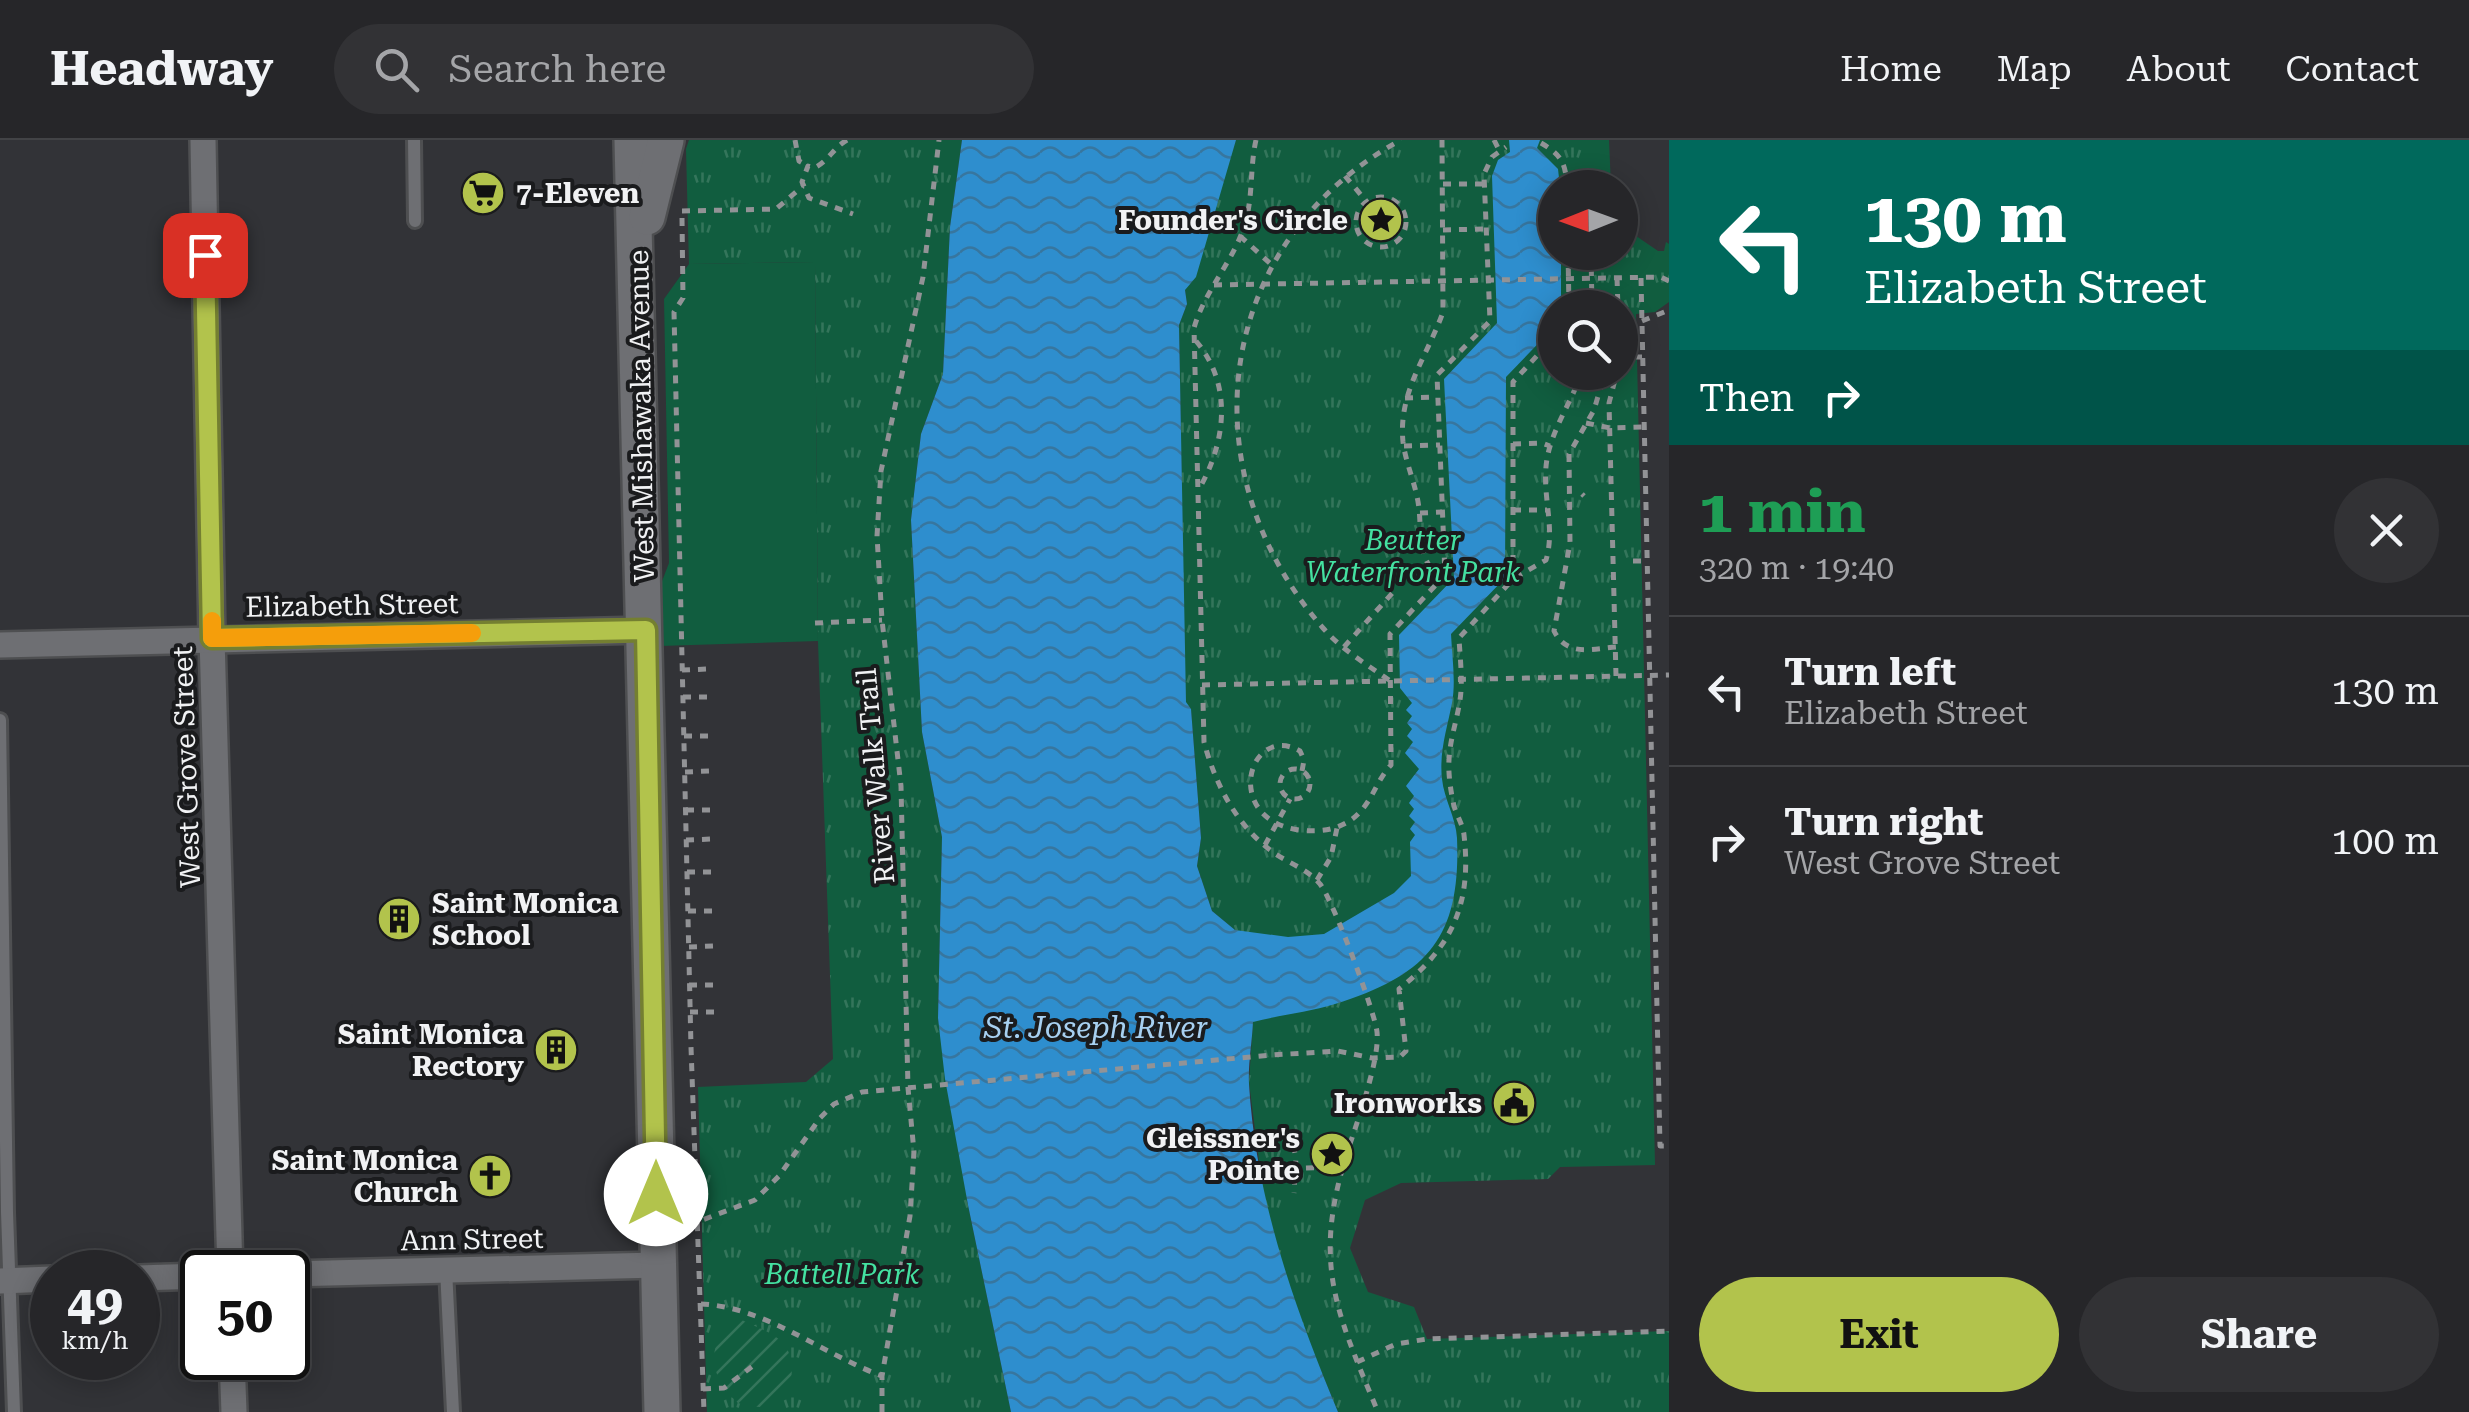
<!DOCTYPE html>
<meta charset="utf-8">
<style>
:root{--surface:#262629;--page:#323235;--text:#f1f3f6;--muted:#a4a5a8;--line:#424346;--accent:#b2c34c}
body{margin:0;font-family:"Roboto Serif",serif;background:var(--page);color:var(--text);height:100vh;display:flex;flex-direction:column;font-size:38px;white-space:nowrap}
*{box-sizing:border-box;margin:0}
p{font-size:32px;color:var(--muted)}
.icon{flex:none;width:55px;height:55px;fill:none;stroke:currentColor;stroke-width:2;stroke-linecap:round;stroke-linejoin:round}
.map{position:relative;flex:1;overflow:hidden}
.panel{display:flex;flex-direction:column;background:var(--surface);width:800px}
.panel>*{flex:none}
.banner{background:#00695c;color:#fff;overflow:hidden}
.needle{width:65px;rotate:269deg}
.fabs{position:absolute;left:1538px;top:30px;display:grid;gap:20px}
.fabs a{display:grid;place-items:center;width:100px;height:100px;border-radius:50%;background:var(--surface);box-shadow:0 5px 25px #0003,0 0 0 2px var(--line);font-size:50px}
.speed{position:absolute;left:30px;top:1110px;display:flex;gap:20px;font-size:50px;font-weight:700;text-align:center}
.speed>*{display:grid;place-content:center;width:130px;height:130px;border-radius:50%;background:var(--surface);box-shadow:0 5px 25px #0003,0 0 0 2px var(--line);line-height:1}
.speed small{font-size:25px;font-weight:400}
.speed .limit{border:5px solid #111;border-radius:15px;background:#fff;color:#111}
.pin{position:absolute;display:grid;place-items:center;width:85px;height:85px;color:#fff;margin:-42px;border-radius:20px;box-shadow:0 5px 15px #0006}
.me{position:absolute;width:110px;margin:-55px;rotate:0deg;stroke-linejoin:round;filter:drop-shadow(0 0 8px #0008)}
.turn{display:flex;align-items:center;gap:35px;height:210px;padding:0 30px;font-size:45px}
.turn .icon{width:130px;height:130px;stroke-width:2.5}
.turn b{display:block;font-size:70px;line-height:85px}
.then{display:flex;align-items:center;height:95px;padding:0 30px;background:#0003;gap:20px;font-size:38px}
.round{display:grid;place-items:center;flex:none;width:105px;height:105px;border-radius:52px;background:var(--page)}
.head{display:flex;align-items:center;justify-content:space-between;height:170px;padding:0 30px}
h1{font-size:60px;font-weight:700;line-height:75px;color:#1e9e55}
.cta{display:flex;gap:20px;margin-top:auto;padding:20px 30px}
.cta a{flex:1;height:115px;border-radius:60px;background:var(--accent);color:#111;font-size:40px;font-weight:700;line-height:115px;text-align:center}
.cta a+a{background:var(--page);color:var(--text)}
ul{padding:0;list-style:none}
li{display:flex;align-items:center;gap:30px;height:150px;padding:0 30px;border-top:2px solid var(--line)}
li div{flex:1}
li b{display:block;font-size:38px}
li em{font-style:normal}
header{display:flex;align-items:center;gap:60px;box-sizing:border-box;height:140px;padding:0 50px;background:var(--surface);border-bottom:2px solid var(--line)}
header strong{font-size:48px}
nav{display:flex;gap:55px;margin-inline-start:auto;font-size:35px}
.search{width:700px;height:90px;background:var(--page);display:flex;align-items:center;gap:25px;box-sizing:border-box;padding:0 35px;border-radius:55px;color:var(--muted);font-size:38px}
main{display:flex;flex:1;min-height:0}
.map>svg:first-child{display:block}
.grass{fill:#115d3f}
.park{fill:url(#park-tufts);fill-rule:evenodd}
.garden{fill:url(#garden-furrows)}
.water{fill:url(#water-waves)}
.lines{fill:none;stroke-linecap:round;stroke-linejoin:round}
.lane-casing{stroke:#4e4f51;stroke-width:18}
.street-casing{stroke:#4e4f51;stroke-width:30}
.secondary-casing{stroke:#4e4f51;stroke-width:40}
.path{stroke:#929396;stroke-width:5;stroke-dasharray:8 8;stroke-linecap:butt}
.lane{stroke:#6e6f73;stroke-width:12}
.street{stroke:#6e6f73;stroke-width:25}
.secondary{stroke:#6e6f73;stroke-width:35}
.route-casing{stroke:#747f31;stroke-width:25}
.route{stroke:#b2c34c;stroke-width:18}
.slow{stroke:#f59e0b;stroke-width:18}
.labels{text-anchor:middle;stroke-width:8;stroke-linejoin:round;paint-order:stroke}
.poi-label{font-size:28px;font-weight:bold;fill:#f1f2f4;stroke:#1a1b1d;text-anchor:end}
.street-label{font-size:28px;fill:#f1f2f4;stroke:#1a1b1d}
.park-label{font-size:28px;font-style:italic;fill:#44e1a1;stroke:#1a1b1d}
.water-label{font-size:30px;font-style:italic;fill:#a7d0f1;stroke:#1a1b1d}
</style>
<header>
<strong>Headway</strong>
<div class="search"><svg class="icon" aria-label="search" viewBox="0 0 24 24"><circle cx="10" cy="10" r="6"/><path d="M15 15l6 6"/></svg>Search here</div>
<nav><a>Home</a><a>Map</a><a>About</a><a>Contact</a></nav>
</header>
<main>
<div class="map">
<svg width="1669" height="1272" viewBox="0 0 1669 1272">
<defs>
<pattern id="park-tufts" width="24" height="20" patternUnits="userSpaceOnUse" patternTransform="scale(2.5)"><rect width="24" height="20" fill="#115d3f"/><path d="M3 7l-1-3M5 7V3M7 7l1-3M15 17l-1-3M17 17v-4M19 17l1-3" fill="none" stroke="#34755b"/></pattern>
<pattern id="garden-furrows" width="10" height="10" patternUnits="userSpaceOnUse" patternTransform="scale(2.5)"><rect width="10" height="10" fill="#115d3f"/><path d="M-1 1l2-2M0 10L10 0M9 11l2-2" fill="none" stroke="#34755b"/></pattern>
<pattern id="water-waves" width="16" height="10" patternUnits="userSpaceOnUse" patternTransform="scale(2.5)"><rect width="16" height="10" fill="#2e8ece"/><path d="M0 5q4-4 8 0t8 0" fill="none" stroke="#37769f"/></pattern>
</defs>
<rect width="100%" height="100%" fill="#323337"/>
<polygon class="grass" points="815,122 818,501 660,506 659,449 669,423 664,159 689,124"/>
<g class="park">
<polygon points="689,0 962,0 950,87 943,234 921,294 911,380 922,592 942,697 938,878 968,1065 1011,1272 707,1272 698,947 806,942 833,919 818,501 815,122 689,124 686,9"/>
<path d="M1236,0H1609L1611,47L1555,48V112H1620V85L1658,111H1664L1666,102L1669,104V162L1655,172L1636,174L1655,1025L1560,1027L1548,1039L1401,1043L1365,1060L1350,1108L1368,1152L1414,1167L1427,1199L1669,1191V1272H1338L1295,1168L1264,1060L1249,942L1253,882L1236,791L1212,771L1197,726L1201,698L1191,570L1186,563L1185,551L1179,185L1187,164L1185,150ZM1555,168H1620V232H1555Z"/>
</g>
<path class="garden" d="M740,1179C753,1186 773,1192 783,1203C798,1220 794,1256 771,1265C760,1269 749,1266 738,1263C708,1236 703,1202 740,1179Z"/>
<path class="water" d="M962,0H1236L1196,137L1185,150L1187,164L1179,185L1186,562L1191,569L1201,698L1197,726L1212,771L1235,790L1288,797L1324,794L1394,753L1411,736L1410,702L1415,695L1410,689L1415,682L1409,676L1414,669L1409,663L1414,656L1406,646L1419,629L1405,613L1413,602L1407,596L1412,589L1407,583L1412,576L1406,570L1412,563L1400,548L1399,495L1454,438L1444,239L1497,183L1492,36L1498,20L1510,12L1509,0H1540L1537,8L1558,29L1560,47L1555,48V112L1561,113V167L1555,168V186L1506,237L1505,438L1451,494C1452,516 1456,542 1452,563C1447,589 1439,612 1442,639C1444,659 1456,678 1457,698C1461,796 1429,835 1335,864C1309,872 1280,875 1253,882C1252,903 1248,924 1249,944C1256,1060 1294,1166 1338,1272H1011L968,1065L945,939L938,878L942,697L922,592L911,380L921,294L943,234L950,87Z"/>
<g class="lines">
<g class="lane-casing">
<g id="lane">
<polyline points="414,0 415,81"/>
<polyline points="0,580 7,1072 14,1272"/>
<polyline points="446,1129 453,1272"/>
</g>
</g>
<g class="street-casing">
<g id="street">
<polyline points="203,0 212,498 230,1132"/>
<polyline points="0,505 646,490"/>
<polyline points="288,1134 657,1125"/>
<polyline points="138,1138 202,1136"/>
<polyline points="0,1141 52,1139"/>
<polyline points="232,1218 234,1272"/>
</g>
</g>
<g class="secondary-casing">
<g id="secondary">
<polyline points="632,0 662,1272"/>
<polyline points="647,77 666,0"/>
</g>
</g>
<g class="path">
<polyline points="795,0 799,21 808,26"/>
<path d="M847,0C833,8 829,21 814,28L808,26L802,42L809,58L853,74"/>
<path d="M1256,0C1250,26 1253,54 1246,80C1236,119 1205,149 1194,188L1204,602C1215,643 1235,683 1270,710C1285,722 1307,728 1320,744C1332,758 1375,872 1377,892C1380,920 1357,982 1348,1010C1312,1122 1335,1169 1378,1272"/>
<polyline points="1494,0 1499,10"/>
<path d="M1541,3C1562,15 1566,24 1567,48"/>
<polyline points="1345,36 1367,62"/>
<polyline points="1568,38 1581,42 1587,48"/>
<polyline points="1443,44 1485,44"/>
<circle cx="1381" cy="82" r="25"/>
<polyline points="682,71 776,69 803,46"/>
<polyline points="682,78 683,158 674,172 691,907 704,1272"/>
<polyline points="1443,90 1485,89"/>
<polyline points="1240,96 1273,126"/>
<polyline points="1568,112 1569,168"/>
<polyline points="1591,112 1592,168"/>
<polyline points="1617,138 1618,168"/>
<polyline points="1641,138 1660,1006 1669,1006"/>
<polyline points="1214,145 1661,137 1669,141"/>
<polyline points="1642,181 1669,170"/>
<path d="M1196,201C1233,245 1226,302 1199,349"/>
<polyline points="1542,210 1555,223"/>
<polyline points="1620,217 1642,217"/>
<path d="M1614,235L1604,236L1594,270L1569,314L1570,403L1554,491C1567,517 1591,509 1616,507"/>
<polyline points="1405,258 1437,257"/>
<polyline points="1586,283 1610,288 1645,287"/>
<polyline points="1513,304 1542,303 1550,306"/>
<polyline points="1404,306 1440,305"/>
<polyline points="1582,354 1584,356"/>
<polyline points="1513,370 1547,370"/>
<polyline points="1420,373 1442,372"/>
<polyline points="1633,421 1649,421"/>
<polyline points="1513,439 1513,242 1555,196"/>
<path d="M1441,440C1417,417 1422,399 1419,369C1417,347 1406,325 1403,302C1398,252 1427,217 1443,172L1442,0"/>
<polyline points="815,483 882,480"/>
<polyline points="1344,507 1396,449"/>
<polyline points="682,530 708,529"/>
<polyline points="1616,536 1609,263 1617,232"/>
<path d="M1389,540C1366,524 1341,509 1323,488C1186,331 1213,102 1401,0"/>
<polyline points="1202,545 1669,535"/>
<polyline points="683,557 708,557"/>
<polyline points="684,596 709,596"/>
<circle cx="1295" cy="644" r="15"/>
<path d="M1302,631L1304,620L1300,611C1249,582 1221,679 1299,690C1319,692 1334,691 1351,680C1372,665 1375,642 1391,625L1390,494L1445,435L1437,235L1490,181L1484,34L1492,17L1506,7"/>
<polyline points="685,632 710,631"/>
<polyline points="686,670 711,670"/>
<polyline points="686,700 712,699"/>
<polyline points="1265,705 1290,659"/>
<polyline points="687,732 712,732"/>
<polyline points="1317,740 1331,717 1337,688"/>
<polyline points="688,771 713,771"/>
<polyline points="689,807 714,806"/>
<polyline points="689,845 715,845"/>
<polyline points="690,872 716,872"/>
<polyline points="1293,1005 1296,1017 1294,1053"/>
<polyline points="1274,1029 1342,1027"/>
<path d="M689,1085L755,1060L779,1036L820,978L834,964L862,952L1272,915L1338,911L1372,918L1400,917L1406,911L1399,849C1452,807 1472,764 1464,695C1463,685 1457,676 1454,666C1451,653 1448,634 1449,620C1450,599 1457,580 1460,560C1463,540 1460,518 1459,498L1513,439L1546,420C1556,387 1541,354 1547,319C1552,289 1572,261 1582,232"/>
<path d="M701,1164C766,1167 822,1214 882,1236"/>
<polyline points="1357,1222 1396,1204 1427,1199 1669,1191"/>
<polyline points="703,1249 724,1248 758,1222"/>
<polyline points="882,1272 882,1236 910,1076 914,1012 908,948 901,646 882,480 877,396 881,331 923,137 939,0"/>
</g>
<use href="#lane" class="lane"/>
<use href="#street" class="street"/>
<use href="#secondary" class="secondary"/>
</g>
<g class="lines">
<g class="route-casing">
<polyline id="route" points="205,115 212,498 646,490 656,1054"/>
</g>
<use href="#route" class="route"/>
<polyline class="slow" points="212,481 212,498 472,493"/>
</g>
<defs>
<g id="supermarket-disc" transform="scale(2.25)"><circle r="9.5" fill="#b2c34c" stroke="#1a1b1d"/><path d="M-6-5.5h2.5l.6 2H6L4.5 2H-2.5L-4.4-4H-6ZM-1.5 3.2a1.3 1.3 0 1 0 .1 0ZM3 3.2a1.3 1.3 0 1 0 .1 0Z" fill="#111"/></g>
<g id="sight-disc" transform="scale(2.25)"><circle r="9.5" fill="#b2c34c" stroke="#1a1b1d"/><path d="M0-6L1.8-2.2L6-1.7L2.9 1.2L3.7 5.4L0 3.3L-3.7 5.4L-2.9 1.2L-6-1.7L-1.8-2.2Z" fill="#111"/></g>
<g id="building-disc" transform="scale(2.25)"><circle r="9.5" fill="#b2c34c" stroke="#1a1b1d"/><path d="M-4-6H4V6H1V3H-1V6H-4ZM-2.5-4.3h1.7v1.8h-1.7ZM.8-4.3h1.7v1.8H.8ZM-2.5-1h1.7V.8h-1.7ZM.8-1h1.7V.8H.8Z" fill="#111"/></g>
<g id="civic-disc" transform="scale(2.25)"><circle r="9.5" fill="#b2c34c" stroke="#1a1b1d"/><path d="M-.6-6.5H3V-4.5H.6V-3L4-1V1h2V6H-6V1h2V-1L-.6-3ZM-1.2 2.5V6h2.4V2.5Z" fill="#111"/></g>
<g id="church-disc" transform="scale(2.25)"><circle r="9.5" fill="#b2c34c" stroke="#1a1b1d"/><path d="M-1.2-6h2.4v3.5h3.3v2.4h-3.3V6h-2.4V-.1h-3.3v-2.4h3.3Z" fill="#111"/></g>
</defs>
<g fill-rule="evenodd">
<use href="#supermarket-disc" x="483" y="53"/>
<use href="#sight-disc" x="1381" y="80"/>
<use href="#building-disc" x="399" y="779"/>
<use href="#building-disc" x="556" y="910"/>
<use href="#civic-disc" x="1514" y="963"/>
<use href="#sight-disc" x="1332" y="1014"/>
<use href="#church-disc" x="490" y="1036"/>
</g>
<g class="labels">
<g class="poi-label">
<text x="516" y="63" text-anchor="start">7-Eleven</text>
<text x="1348" y="90">Founder's Circle</text>
<text x="432" y="773" text-anchor="start">Saint Monica<tspan x="432" dy="32">School</tspan></text>
<text x="524" y="904">Saint Monica<tspan x="524" dy="32">Rectory</tspan></text>
<text x="1482" y="973">Ironworks</text>
<text x="1300" y="1008">Gleissner's<tspan x="1300" dy="32">Pointe</tspan></text>
<text x="458" y="1030">Saint Monica<tspan x="458" dy="32">Church</tspan></text>
</g>
<g class="street-label">
<text transform="translate(641 276) rotate(-91)" y="10">West Mishawaka Avenue</text>
<text transform="translate(352 465) rotate(-1)" y="10">Elizabeth Street</text>
<text transform="translate(186 627) rotate(-92)" y="10">West Grove Street</text>
<text transform="translate(875 636) rotate(-95)" y="10">River Walk Trail</text>
<text transform="translate(472 1099) rotate(-1)" y="10">Ann Street</text>
</g>
<g class="park-label">
<text x="1413" y="410">Beutter<tspan x="1413" dy="32">Waterfront Park</tspan></text>
<text x="842" y="1144">Battell Park</text>
</g>
<g class="water-label">
<text x="1096" y="898">St. Joseph River</text>
</g>
</g>
</svg>
<div class="fabs">
<a><svg class="needle" viewBox="-14 -14 28 28"><path d="M0-13l5 13h-10z" fill="#e53935"/><path d="M0 13l5-13h-10z" fill="#a4a5a8"/></svg></a>
<a><svg class="icon" aria-label="search" viewBox="0 0 24 24"><circle cx="10" cy="10" r="6"/><path d="M15 15l6 6"/></svg></a>
</div>
<div class="speed"><div>49<small>km/h</small></div><div class="limit">50</div></div>
<div class="pin" style="left:205px;top:115px;background:#d93025"><svg class="icon" aria-label="arrive" viewBox="0 0 24 24"><path d="M6 21V4h12l-3 4 3 4H6"/></svg></div>
<svg class="me" style="left:656px;top:1054px" viewBox="-20 -20 40 40"><circle r="19" fill="#fff"/><path d="M0-13L10 11 0 6-10 11z" fill="#b2c34c"/></svg>
</div>
<section class="panel">
<div class="banner">
<div class="turn"><svg class="icon" aria-label="left" viewBox="0 0 24 24"><path d="M17 20v-9H6M10 6l-5 5 5 5"/></svg><div><b>130 m</b>Elizabeth Street</div></div>
<div class="then">Then<svg class="icon" aria-label="right" viewBox="0 0 24 24"><path d="M7 20v-9h11M14 6l5 5-5 5"/></svg></div>
</div>
<div class="head"><div><h1>1 min</h1><p>320 m · 19:40</p></div><a class="round"><svg class="icon" aria-label="close" viewBox="0 0 24 24"><path d="M6 6l12 12M18 6L6 18"/></svg></a></div>
<ul>
<li><svg class="icon" aria-label="left" viewBox="0 0 24 24"><path d="M17 20v-9H6M10 6l-5 5 5 5"/></svg><div><b>Turn left</b><p>Elizabeth Street</p></div><em>130 m</em></li>
<li><svg class="icon" aria-label="right" viewBox="0 0 24 24"><path d="M7 20v-9h11M14 6l5 5-5 5"/></svg><div><b>Turn right</b><p>West Grove Street</p></div><em>100 m</em></li>
</ul>
<div class="cta"><a>Exit</a><a>Share</a></div>
</section>
</main>
